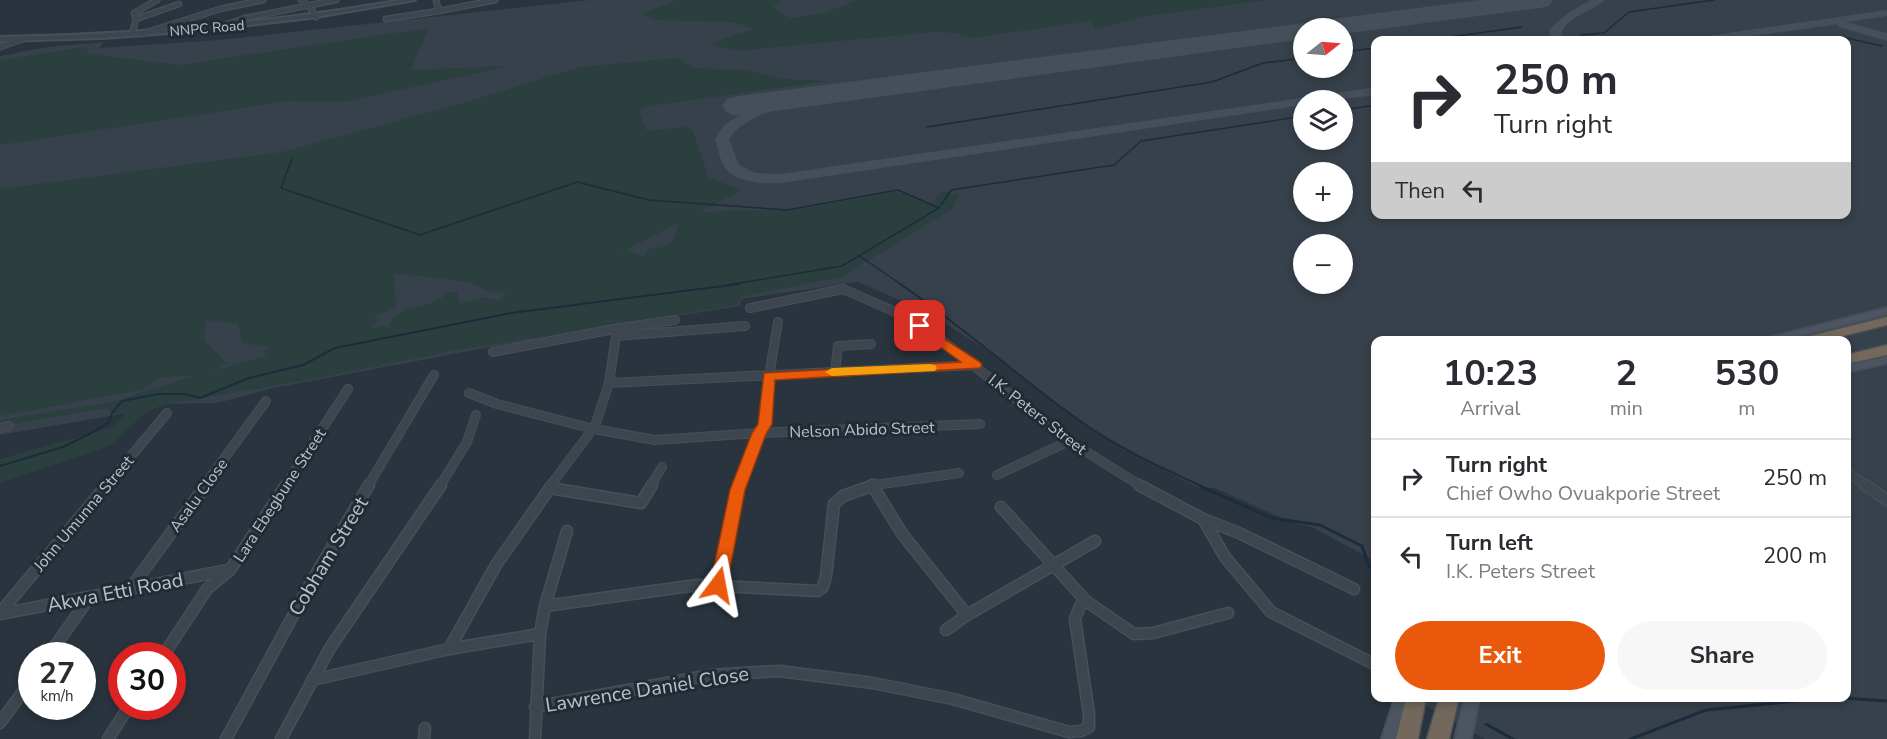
<!DOCTYPE html>
<meta charset="utf-8">
<style>
:root{--surface:#fff;--page:#f7f7f7;--text:#2b2b33;--muted:#7c7c81;--line:#e1e1e2;--accent:#ea580c}
body{margin:0;font-family:"Nunito Sans",sans-serif;background:var(--page);color:var(--text);height:100vh;display:flex;flex-direction:column;font-size:22px;white-space:nowrap}
*{box-sizing:border-box;margin:0}
p{font-size:20px;color:var(--muted)}
.icon{flex:none;width:33px;height:33px;fill:none;stroke:currentColor;stroke-width:2;stroke-linecap:round;stroke-linejoin:round}
.map{position:relative;flex:1;overflow:hidden}
.sheet{position:absolute;left:1371px;top:336px;width:480px;height:366px;display:flex;flex-direction:column;background:var(--surface);border-radius:12px;box-shadow:0 3px 9px #0003}
.sheet>*{flex:none}
.hud{position:absolute;left:1371px;top:36px;width:480px;height:183px;border-radius:12px;box-shadow:0 3px 9px #0003;background:#fff;color:var(--text);overflow:hidden}
.needle{width:39px;rotate:73deg}
.fabs{position:absolute;left:1293px;top:18px;display:grid;gap:12px}
.fabs a{display:grid;place-items:center;width:60px;height:60px;border-radius:50%;background:var(--surface);box-shadow:0 3px 9px #0003;font-size:30px}
.speed{position:absolute;left:18px;top:642px;display:flex;gap:12px;font-size:30px;font-weight:700;text-align:center}
.speed>*{display:grid;place-content:center;width:78px;height:78px;border-radius:50%;background:var(--surface);box-shadow:0 3px 9px #0003;line-height:1}
.speed small{font-size:15px;font-weight:400}
.speed .limit{border:9px solid #d22;background:#fff;color:#111}
.pin{position:absolute;display:grid;place-items:center;width:51px;height:51px;color:#fff;margin:-26px;border-radius:12px;box-shadow:0 3px 9px #0006}
.me{position:absolute;width:66px;margin:-33px;rotate:13deg;stroke-linejoin:round;filter:drop-shadow(0 0 4px #0008)}
.turn{display:flex;align-items:center;gap:21px;height:126px;padding:0 24px;font-size:27px}
.turn .icon{width:78px;height:78px;stroke-width:2.5}
.turn b{display:block;font-size:42px;line-height:51px}
.then{display:flex;align-items:center;height:57px;padding:0 24px;background:#0003;gap:12px;font-size:22px}
.eta{display:flex;justify-content:space-evenly;align-items:center;height:102px;text-align:center}
.eta b{font-size:36px;font-weight:700;line-height:42px}
.cta{display:flex;gap:12px;margin-top:auto;padding:12px 24px}
.cta a{flex:1;height:69px;border-radius:36px;background:var(--accent);color:#fff;font-size:24px;font-weight:700;line-height:69px;text-align:center}
.cta a+a{background:var(--page);color:var(--text)}
ul{padding:0;list-style:none}
li{display:flex;align-items:center;gap:18px;height:78px;padding:0 24px;border-top:2px solid var(--line)}
li div{flex:1}
li b{display:block;font-size:22px}
li em{font-style:normal}
.map>svg:first-child{display:block}
.airport{fill:#37414b;fill-rule:evenodd}
.green{fill:#2b3f3f;fill-rule:evenodd}
.lines{fill:none;stroke-linecap:round;stroke-linejoin:round}
.stream-far2{stroke:#1d2c3b;stroke-width:1.5}
.stream-far1{stroke:#1d2c3b;stroke-width:2}
.stream{stroke:#1d2c3b;stroke-width:3}
.taxiway{fill:#444f5a;fill-rule:evenodd}
.runway{fill:#444f5a;fill-rule:evenodd}
.minor-far2-casing{stroke:#474f58;stroke-width:7}
.minor-far1-casing{stroke:#474f58;stroke-width:10}
.minor-casing{stroke:#474f58;stroke-width:13}
.tertiary-casing{stroke:#474f58;stroke-width:4}
.secondary-casing{stroke:#474f58;stroke-width:4}
.motorway-casing{stroke:#485159;stroke-width:3}
.minor-far2{stroke:#3d464e;stroke-width:4.5}
.minor-far1{stroke:#3d464e;stroke-width:8}
.minor{stroke:#3d464e;stroke-width:10}
.tertiary{fill:#3d464e;fill-rule:evenodd}
.secondary{fill:#4c5561;fill-rule:evenodd}
.motorway{fill:#73685b;fill-rule:evenodd}
.route{fill:#ea580c;stroke:#983908;stroke-width:1.5}
.slow{fill:#f59e0b}
.labels{text-anchor:middle;stroke-width:6;stroke-linejoin:round;paint-order:stroke}
.far-street-label{font-size:14px;fill:#bac1c9;stroke:#222b34}
.street-label{font-size:16px;fill:#bac1c9;stroke:#222b34}
.near-street-label{font-size:20px;fill:#bac1c9;stroke:#222b34}
</style>
<div class="map">
<svg width="1887" height="739" viewBox="0 0 1887 739">
<rect width="100%" height="100%" fill="#29343e"/>
<path class="airport" d="M590,0H1887V739H1485L1412,698H1846V340H1376L1375,561L1312,527L1293,523L1215,488H1199L1158,467L1090,429L985,349L929,313L858,282L741,299L740,306L549,336L274,388L217,403L166,404L127,413L0,435V56L48,47L104,42L99,48L218,40ZM1304,28H1342V68H1304ZM1376,40H1846V214H1376ZM1304,100H1342V140H1304ZM1304,172H1342V212H1304ZM1304,244H1342V284H1304Z"/>
<g class="green">
<polygon points="676,0 781,0 773,6 789,18 821,14 858,0 1267,0 1140,17 1095,30 1092,21 973,38 957,33 934,32 737,51 710,44 754,29 733,22 654,20 643,14"/>
<polygon points="429,28 411,70 510,66 343,102 288,101 0,145 0,60 85,47 89,54 179,65"/>
<path d="M678,58L694,68L744,70L783,79L828,81L642,107L639,113L647,131L686,127L693,131L709,178L742,190L698,213L735,210L788,211L897,192L933,203L941,192L959,194L953,208L842,277L740,297L737,305L452,351L314,379L166,404L148,411L109,446L0,483V459L113,427L127,413L116,415L106,408L0,426V420L112,402L193,376L159,377L141,390L0,416V189L282,152L463,103L580,67ZM678,223C673,246 671,246 649,249L644,257L626,250L615,257L623,251ZM394,273L469,282L493,293L507,292L499,301L484,297L460,304L457,292H448C432,311 400,302 389,326L367,329L376,323L378,318H370L396,308ZM206,320L238,324L242,343L268,347L264,351L266,356L204,373L227,364L204,340Z"/>
</g>
<g class="lines">
<g class="stream-far2">
<polyline points="1581,35 1604,33 1629,12 1714,0"/>
<polyline points="1428,40 1522,27"/>
<polyline points="1803,40 1842,37 1882,46"/>
<polyline points="1342,52 1376,48"/>
<polyline points="1342,110 1376,105"/>
<polyline points="927,127 1212,82 1263,63 1304,58"/>
<polyline points="292,158 281,188 420,235 577,182 649,200 787,210 898,190 939,208"/>
<polyline points="858,255 902,285"/>
<polyline points="727,285 842,266 939,208 951,190 1114,165 1141,141 1304,116"/>
</g>
<g class="stream-far1">
<path d="M900,284C961,325 1016,375 1076,418C1114,446 1158,466 1201,486"/>
<polyline points="0,466 63,447 97,430 109,422 112,413 122,401 159,394 185,394 200,398 249,378 303,365 335,348 511,313 739,284"/>
</g>
<g class="stream">
<polyline points="1198,485 1271,518 1320,525 1362,546 1369,566 1376,570"/>
<polyline points="1841,698 1887,701"/>
<polyline points="1486,724 1513,739"/>
<polyline points="1631,739 1706,710 1827,698"/>
</g>
<g class="taxiway">
<path d="M1591,0H1605C1592,12 1567,16 1561,34L1569,40L1551,39L1549,31C1560,17 1575,8 1591,0Z"/>
<polygon points="1887,10 1887,16 1847,22 1887,33 1887,41 1839,27 1838,24 1727,40 1701,40 1707,36"/>
<path d="M1376,87V95L1335,100H1304V105L781,183C765,184 739,183 727,170C720,163 718,148 715,139C719,132 723,126 730,121C744,112 794,90 810,94L812,97L810,100C784,107 744,115 729,139L739,165L755,173L781,174Z"/>
</g>
<polygon class="runway" points="1479,0 1553,0 1549,6 1540,8 1342,34 1342,28 1304,28 1304,39 738,116 727,113 722,106 727,99 738,96 1304,23 1313,25 1325,20"/>
<g class="minor-far2-casing">
<g id="minor-far2">
<polyline points="301,0 309,6 316,17"/>
<polyline points="436,0 439,11 495,0"/>
<polyline points="136,19 134,13 157,0"/>
<polyline points="386,19 439,11"/>
<polyline points="219,27 245,18 336,0"/>
<polyline points="132,34 136,19 179,4"/>
<polyline points="141,34 220,9 263,0"/>
<polyline points="0,47 26,38"/>
</g>
</g>
<g class="minor-far1-casing">
<g id="minor-far1">
<polyline points="750,308 843,289 891,310 935,335 1069,441 1141,486"/>
<polyline points="614,329 675,320"/>
<polyline points="616,336 745,326"/>
<polyline points="493,352 614,329 616,336 609,383 594,429"/>
<polyline points="835,372 838,346 871,344"/>
<polyline points="609,383 975,365"/>
<polyline points="469,393 497,404 594,429 655,440 759,433 980,424"/>
<polyline points="0,428 9,426"/>
<polyline points="1846,471 1867,486"/>
<polyline points="997,475 1069,441"/>
<polyline points="106,486 167,413"/>
<polyline points="204,486 266,401"/>
<polyline points="285,486 348,389"/>
<polyline points="368,486 434,375"/>
<polyline points="440,486 467,442 476,415"/>
<polyline points="550,486 589,434"/>
<polyline points="651,486 662,467"/>
<polyline points="739,486 759,433 765,424 769,376 778,322"/>
<polyline points="868,486 959,473"/>
</g>
</g>
<g class="minor-casing">
<g id="minor">
<polyline points="872,485 903,535 967,615"/>
<polyline points="1139,485 1203,519 1225,557 1271,612 1376,665"/>
<polyline points="1865,485 1887,500"/>
<polyline points="550,488 641,503 652,485"/>
<polyline points="1001,507 1086,601 1134,634 1153,633 1228,613"/>
<polyline points="1203,519 1239,533 1354,589"/>
<polyline points="718,585 740,485"/>
<polyline points="130,589 206,485"/>
<polyline points="545,606 697,585 818,591 823,587 826,576 834,504 843,496 874,485"/>
<polyline points="0,613 107,485"/>
<polyline points="0,614 228,570"/>
<polyline points="946,630 967,615 1095,541"/>
<polyline points="540,634 545,606 567,531"/>
<polyline points="449,649 496,565 552,485"/>
<polyline points="48,656 89,598"/>
<polyline points="163,656 207,589 230,570 286,485"/>
<polyline points="312,680 449,649 540,634 535,739"/>
<polyline points="535,707 711,675 779,671 873,683 953,699 1069,732 1081,731 1089,727 1089,714 1075,619 1080,606 1086,601"/>
<polyline points="0,723 32,679"/>
<polyline points="108,739 129,706"/>
<polyline points="226,739 313,579 369,485"/>
<polyline points="281,739 330,648 441,485"/>
<polyline points="424,739 425,728"/>
</g>
</g>
<g class="tertiary-casing">
<path id="tertiary" d="M402,0H415L310,18L207,30L103,38L0,41V37C135,35 269,23 402,0Z"/>
</g>
<g class="secondary-casing">
<g id="secondary">
<polygon points="1887,308 1887,314 1783,340 1768,340 1769,338"/>
<polygon points="1887,357 1887,363 1846,372 1846,366"/>
<polygon points="1395,698 1409,698 1398,739 1382,739"/>
<polygon points="1465,698 1479,698 1471,739 1455,739"/>
</g>
</g>
<g class="motorway-casing">
<g id="motorway">
<polygon points="1887,317 1887,325 1827,340 1805,340 1807,337"/>
<polygon points="1887,345 1887,355 1846,364 1846,355"/>
<polygon points="1406,698 1426,698 1418,739 1396,739"/>
<polygon points="1439,698 1459,698 1449,739 1427,739"/>
</g>
</g>
<use href="#minor-far2" class="minor-far2"/>
<use href="#minor-far1" class="minor-far1"/>
<use href="#minor" class="minor"/>
<use href="#tertiary" class="tertiary"/>
<use href="#secondary" class="secondary"/>
<use href="#motorway" class="motorway"/>
</g>
<polygon class="route" points="920,323 980,362 982,365 980,368 775,380 772,424 766,434 745,490 727,585 724,589 718,591 712,589 710,585 730,490 752,433 758,424 764,373 961,362 916,329 914,326"/>
<polygon class="slow" points="930,364 935,365 937,368 935,371 832,376 825,372 832,368"/>
<g class="labels">
<g class="far-street-label">
<text transform="translate(207 28) rotate(-5)" y="5">NNPC Road</text>
</g>
<g class="street-label">
<text transform="translate(1038 414) rotate(38)" y="6">I.K. Peters Street</text>
<text transform="translate(862 429) rotate(-2)" y="6">Nelson Abido Street</text>
<text transform="translate(198 495) rotate(-54)" y="6">Asalu Close</text>
<text transform="translate(279 495) rotate(-57)" y="6">Lara Ebegbune Street</text>
<text transform="translate(83 513) rotate(-50)" y="6">John Umunna Street</text>
</g>
<g class="near-street-label">
<text transform="translate(328 556) rotate(-59)" y="7">Cobham Street</text>
<text transform="translate(115 592) rotate(-11)" y="7">Akwa Etti Road</text>
<text transform="translate(647 689) rotate(-9)" y="7">Lawrence Daniel Close</text>
</g>
</g>
</svg>
<div class="fabs">
<a><svg class="needle" viewBox="-14 -14 28 28"><path d="M0-13l5 13h-10z" fill="#e53935"/><path d="M0 13l5-13h-10z" fill="#7c7c81"/></svg></a>
<a><svg class="icon" aria-label="layers" viewBox="0 0 24 24"><path d="M12 4l9 5-9 5-9-5zM3 14l9 5 9-5"/></svg></a>
<a>+</a>
<a>−</a>
</div>
<div class="speed"><div>27<small>km/h</small></div><div class="limit">30</div></div>
<div class="pin" style="left:920px;top:326px;background:#d93025"><svg class="icon" aria-label="arrive" viewBox="0 0 24 24"><path d="M6 21V4h12l-3 4 3 4H6"/></svg></div>
<svg class="me" style="left:718px;top:585px" viewBox="-20 -20 40 40"><path d="M0-17L14 15 0 8-14 15z" fill="#ea580c" stroke="#fff" stroke-width="4"/></svg>
<div class="hud">
<div class="turn"><svg class="icon" aria-label="right" viewBox="0 0 24 24"><path d="M7 20v-9h11M14 6l5 5-5 5"/></svg><div><b>250 m</b>Turn right</div></div>
<div class="then">Then<svg class="icon" aria-label="left" viewBox="0 0 24 24"><path d="M17 20v-9H6M10 6l-5 5 5 5"/></svg></div>
</div>
<section class="sheet">
<div class="eta">
<div><b>10:23</b><p>Arrival</p></div>
<div><b>2</b><p>min</p></div>
<div><b>530</b><p>m</p></div>
</div>
<ul>
<li><svg class="icon" aria-label="right" viewBox="0 0 24 24"><path d="M7 20v-9h11M14 6l5 5-5 5"/></svg><div><b>Turn right</b><p>Chief Owho Ovuakporie Street</p></div><em>250 m</em></li>
<li><svg class="icon" aria-label="left" viewBox="0 0 24 24"><path d="M17 20v-9H6M10 6l-5 5 5 5"/></svg><div><b>Turn left</b><p>I.K. Peters Street</p></div><em>200 m</em></li>
</ul>
<div class="cta"><a>Exit</a><a>Share</a></div>
</section>
</div>
